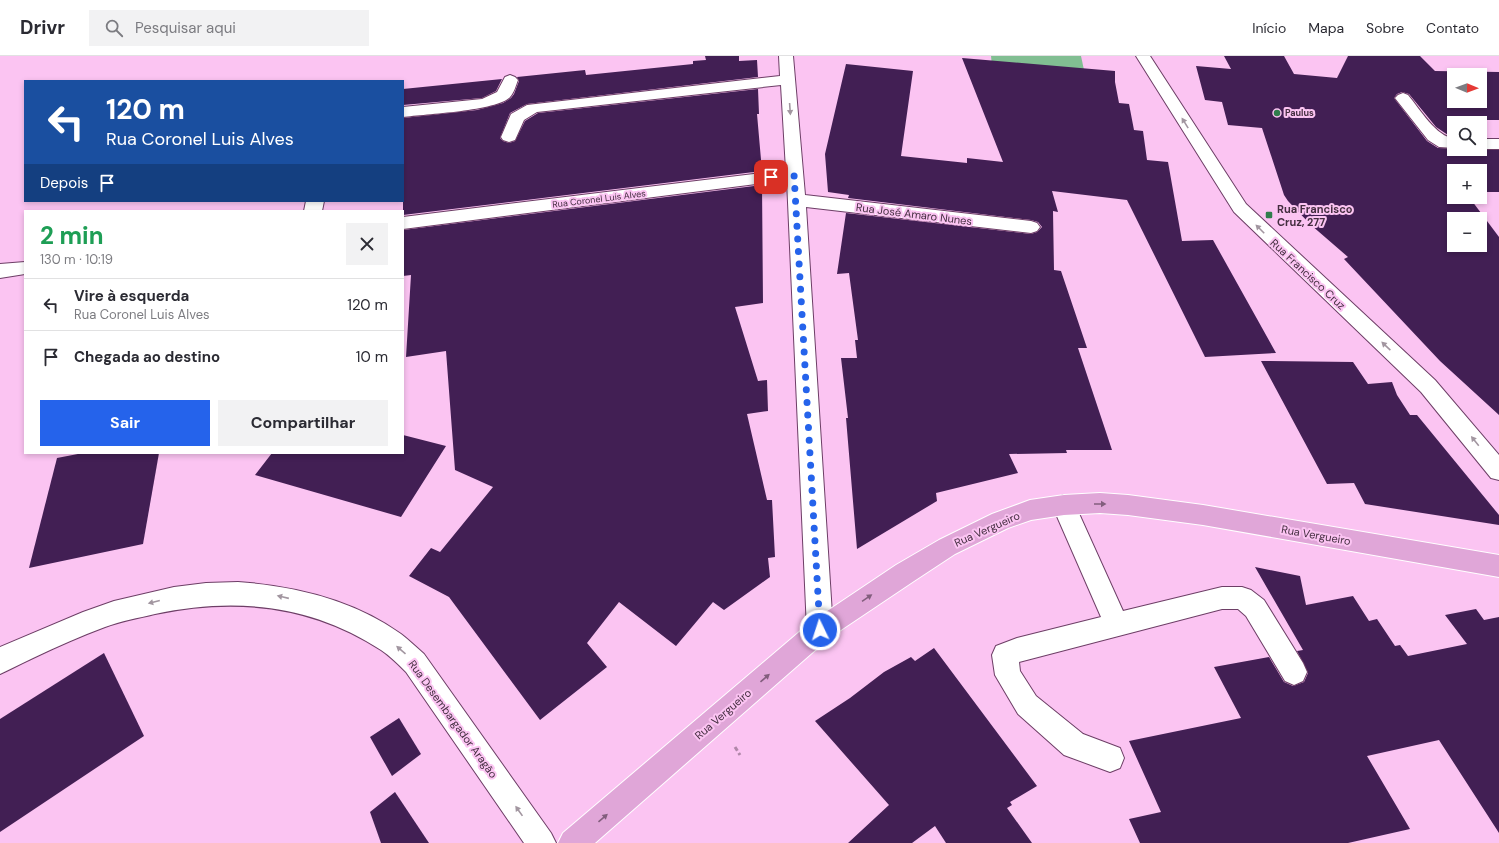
<!DOCTYPE html>
<html lang="pt">
<meta charset="utf-8">
<style>
:root{--surface:#fff;--page:#f2f2f3;--text:#2b2b33;--muted:#7c7c81;--line:#e1e1e2;--accent:#2563eb}
body{margin:0;font-family:"DM Sans",sans-serif;background:var(--page);color:var(--text);height:100vh;display:flex;flex-direction:column;font-size:15px;white-space:nowrap}
*{box-sizing:border-box;margin:0}
p{font-size:13px;color:var(--muted)}
.icon{flex:none;width:22px;height:22px;fill:none;stroke:currentColor;stroke-width:2;stroke-linecap:round;stroke-linejoin:round}
.map{position:relative;flex:1;overflow:hidden}
.panel{position:absolute;left:24px;top:154px;width:380px;height:244px;display:flex;flex-direction:column;background:var(--surface);border-radius:0px;box-shadow:0 2px 6px #0003}
.panel>*{flex:none}
.hud{position:absolute;left:24px;top:24px;width:380px;height:122px;border-radius:0px;box-shadow:0 2px 6px #0003;background:#1a4fa0;color:#fff;overflow:hidden}
.needle{width:26px;rotate:91deg}
.buttons{position:absolute;left:1447px;top:12px;display:grid;gap:8px}
.buttons a{display:grid;place-items:center;width:40px;height:40px;border-radius:0px;background:var(--surface);box-shadow:0 2px 6px #0003;font-size:20px}
.pin{position:absolute;display:grid;place-items:center;width:34px;height:34px;color:#fff;margin:-17px;border-radius:8px;box-shadow:0 2px 6px #0006}
.me{position:absolute;width:44px;margin:-22px;rotate:356deg;stroke-linejoin:round;filter:drop-shadow(0 0 3px #0008)}
.turn{display:flex;align-items:center;gap:14px;height:84px;padding:0 16px;font-size:18px}
.turn .icon{width:52px;height:52px;stroke-width:2.5}
.turn b{display:block;font-size:28px;line-height:34px}
.then{display:flex;align-items:center;height:38px;padding:0 16px;background:#0003;gap:8px;font-size:15px}
.round{display:grid;place-items:center;flex:none;width:42px;height:42px;border-radius:0px;background:var(--page)}
.overview{display:flex;align-items:center;justify-content:space-between;height:68px;padding:0 16px}
h1{font-size:24px;font-weight:700;line-height:30px;color:#1e9e55}
.action{display:flex;gap:8px;margin-top:auto;padding:8px 16px}
.action a{flex:1;height:46px;border-radius:0px;background:var(--accent);color:#fff;font-size:16px;font-weight:700;line-height:46px;text-align:center}
.action a+a{background:var(--page);color:var(--text)}
ul{padding:0;list-style:none}
li{display:flex;align-items:center;gap:12px;height:52px;padding:0 16px;border-top:1px solid var(--line)}
li div{flex:1}
li b{display:block;font-size:15px}
li em{font-style:normal}
header{display:flex;align-items:center;gap:24px;box-sizing:border-box;height:56px;padding:0 20px;background:var(--surface);border-bottom:1px solid var(--line)}
header strong{font-size:19px}
nav{display:flex;gap:22px;margin-inline-start:auto;font-size:14px}
.search{width:280px;height:36px;background:var(--page);display:flex;align-items:center;gap:10px;box-sizing:border-box;padding:0 14px;border-radius:0px;color:var(--muted);font-size:15px}
.map>svg:first-child{display:block}
.green{fill:#81be92}
.building{fill:#421f54;fill-rule:evenodd}
.lines{fill:none;stroke-linecap:round;stroke-linejoin:round}
.minor-casing{stroke:#6d3e66;stroke-width:2}
.major-casing{stroke:#fff;stroke-width:2}
.path{stroke:#b087a9;stroke-width:3;stroke-dasharray:4.5 2.5;stroke-linecap:butt}
.minor{fill:#fff;fill-rule:evenodd}
.major{fill:#e0a6d8;fill-rule:evenodd}
.oneway{fill:#a296a0}
.oneway2{fill:#825e7d}
.route{stroke:#2563eb;stroke-width:7;stroke-dasharray:0 12.6}
.poi-dot{fill:#307d4c;stroke:#fbc4f2;stroke-width:1.5}
.labels{text-anchor:middle;stroke-width:4;stroke-linejoin:round;paint-order:stroke}
.far-poi-label{font-size:9px;font-weight:bold;fill:#442e40;stroke:#fbc4f2;text-anchor:start}
.far-street-label{font-size:9px;fill:#442e40;stroke:#fbc4f2}
.poi-label{font-size:11px;font-weight:bold;fill:#442e40;stroke:#fbc4f2;text-anchor:start}
.street-label{font-size:11px;fill:#442e40;stroke:#fbc4f2}
</style>
<header>
<strong>Drivr</strong>
<div class="search"><svg class="icon" aria-label="search" viewBox="0 0 24 24"><circle cx="10" cy="10" r="6"/><path d="M15 15l6 6"/></svg>Pesquisar aqui</div>
<nav><a>Início</a><a>Mapa</a><a>Sobre</a><a>Contato</a></nav>
</header>
<div class="map">
<svg width="1499" height="787" viewBox="0 0 1499 787">
<rect width="100%" height="100%" fill="#fbc4f2"/>
<polygon class="green" points="991,0 1081,0 1084,14 992,10"/>
<g class="building">
<polygon points="705,0 739,0 739,5 757,4 758,21 527,48 510,57 500,82 503,85 509,87 515,85 525,65 538,57 758,33 759,58 757,58 762,115 403,159 403,62 477,54 503,47 511,42 514,38 519,25 517,21 585,14 586,19 693,8 693,5 706,4"/>
<path d="M1224,0H1284L1294,18L1337,22L1348,0H1420L1435,15L1499,16V64H1473L1476,67H1454V80L1448,79L1436,71L1409,38L1402,36L1397,38L1394,42L1427,85L1438,92L1499,94V136H1480V115H1454V141H1469L1499,181V359L1440,305L1344,203L1348,201L1311,169L1288,145L1284,139L1262,72L1228,69L1222,46L1205,44L1196,10L1231,13ZM1454,19H1480V45H1454ZM1454,163H1480V189H1454Z"/>
<polygon points="962,2 1115,15 1115,26 1119,47 1129,48 1134,74 1143,75 1147,104 1168,106 1182,185 1213,184 1276,297 1205,301 1127,144 1052,135 1058,156 1053,155 1054,214 1061,215 1087,292 1078,292 1112,394 1066,394 1067,397 1009,398 1018,417 936,437 937,445 857,493 846,362 848,362 841,302 857,302 855,284 858,284 849,217 837,218 846,157 1031,178 1037,176 1042,171 1038,166 1031,164 848,142 849,139 828,136 825,98 846,8 913,15 901,100 967,107 967,102 1003,106"/>
<polygon points="502,23 496,35 482,42 403,49 403,33"/>
<polygon points="762,129 763,247 735,251 758,325 767,324 768,355 747,358 767,444 772,444 775,501 768,502 770,521 724,554 713,546 676,590 619,546 587,587 607,611 540,664 449,541 409,520 431,492 440,496 493,431 455,414 446,295 406,301 411,219 403,220 403,174"/>
<polygon points="1261,305 1353,306 1368,328 1392,326 1397,339 1410,359 1417,359 1499,459 1499,469 1365,448 1354,427 1327,428"/>
<polygon points="403,379 446,390 401,461 255,419 272,397 403,397"/>
<polygon points="83,397 159,397 143,488 29,512 57,402"/>
<polygon points="1255,511 1300,520 1306,549 1353,540 1369,565 1377,563 1395,590 1400,589 1408,600 1467,588 1445,559 1476,553 1484,564 1499,561 1499,777 1439,684 1367,700 1410,773 1348,787 1140,787 1129,763 1161,756 1129,685 1241,662 1214,611 1269,601 1284,626 1293,630 1304,626 1308,617 1297,595 1303,594"/>
<polygon points="934,592 1037,730 1010,746 1012,749 1007,752 1032,787 946,787 935,770 912,787 848,787 889,749 815,665 850,642 884,616 911,601 915,605"/>
<polygon points="104,597 144,680 0,776 0,663"/>
<polygon points="399,662 421,698 392,720 370,681"/>
<polygon points="395,736 429,787 381,787 370,756"/>
</g>
<g class="lines">
<g class="minor-casing">
<g id="minor">
<polygon points="779,0 793,0 805,139 1031,165 1037,167 1040,171 1037,175 1031,177 806,151 833,574 829,582 820,586 811,582 807,574 787,124 403,173 403,161 786,114 781,29 537,56 524,64 515,84 509,86 503,84 501,81 511,58 527,49 780,20"/>
<polygon points="1136,0 1150,0 1246,148 1435,324 1499,399 1499,424 1491,422 1421,336 1234,156"/>
<path d="M510,19L515,21L518,24C516,29 514,37 510,41C497,55 425,58 403,61V51L482,43L497,36L505,21Z"/>
<path d="M1403,37L1408,39C1419,52 1437,82 1454,82V92L1439,91L1428,84L1395,42L1398,39Z"/>
<rect x="1480" y="83" width="19" height="10"/>
<polygon points="306,145 324,145 322,155 304,155"/>
<polygon points="25,206 25,218 0,222 0,208"/>
<polygon points="1064,439 1072,442 1123,555 1222,531 1242,531 1251,534 1264,544 1303,607 1307,616 1303,625 1294,629 1285,625 1246,560 1238,553 1222,553 1019,606 1020,615 1036,640 1083,678 1120,692 1124,702 1120,712 1110,716 1064,699 1018,658 995,619 992,599 996,590 1017,582 1101,561 1052,449 1056,442"/>
<path d="M238,526C295,530 354,544 401,578C409,584 416,591 424,598L551,777L556,787H524L406,616C398,608 390,600 381,594C311,548 235,541 155,558C138,562 121,565 105,571C81,580 56,591 33,602C22,607 11,613 0,618V591L83,556L114,545L174,531L206,527Z"/>
</g>
</g>
<g class="major-casing">
<polygon id="major" points="1100,437 1128,439 1203,449 1499,499 1499,521 1203,469 1128,459 1100,457 1064,459 1031,464 1008,472 955,498 914,525 829,582 595,787 558,787 563,777 811,566 896,509 939,484 992,458 1030,444 1064,439"/>
</g>
<polyline class="path" points="735,691 740,699"/>
<use href="#minor" class="minor"/>
<use href="#major" class="major"/>
</g>
<defs><path id="oneway-solid" d="M-6-.8H1V-3.2L6.5 0L1 3.2V.8H-6Z"/></defs>
<g class="oneway">
<use href="#oneway-solid" transform="translate(790 53) rotate(86)"/>
<use href="#oneway-solid" transform="translate(1185 67) rotate(-122)"/>
<use href="#oneway-solid" transform="translate(1260 173) rotate(-135)"/>
<use href="#oneway-solid" transform="translate(1386 290) rotate(-137)"/>
<use href="#oneway-solid" transform="translate(1475 385) rotate(-129)"/>
<use href="#oneway-solid" transform="translate(283 541) rotate(-167)"/>
<use href="#oneway-solid" transform="translate(154 546) rotate(166)"/>
<use href="#oneway-solid" transform="translate(401 594) rotate(-139)"/>
<use href="#oneway-solid" transform="translate(519 755) rotate(-125)"/>
</g>
<g class="oneway2">
<use href="#oneway-solid" transform="translate(1100 448)"/>
<use href="#oneway-solid" transform="translate(867 542) rotate(-34)"/>
<use href="#oneway-solid" transform="translate(765 622) rotate(-41)"/>
<use href="#oneway-solid" transform="translate(603 762) rotate(-41)"/>
</g>
<g class="lines">
<polyline class="route" points="771,121 794,118 820,574"/>
</g>
<g class="poi-dot">
<circle cx="1277" cy="57" r="4"/>
<rect x="1265" y="155" width="8" height="8" rx="2"/>
</g>
<g class="labels">
<g class="far-poi-label">
<text x="1285" y="60">Paulus</text>
</g>
<g class="far-street-label">
<text transform="translate(599 143) rotate(-7)" y="3">Rua Coronel Luis Alves</text>
</g>
<g class="poi-label">
<text x="1277" y="157">Rua Francisco<tspan x="1277" dy="13">Cruz, 277</tspan></text>
</g>
<g class="street-label">
<text transform="translate(914 158) rotate(7)" y="4">Rua José Amaro Nunes</text>
<text transform="translate(1308 218) rotate(43)" y="4">Rua Francisco Cruz</text>
<text transform="translate(987 473) rotate(-24)" y="4">Rua Vergueiro</text>
<text transform="translate(1316 479) rotate(10)" y="4">Rua Vergueiro</text>
<text transform="translate(723 658) rotate(-41)" y="4">Rua Vergueiro</text>
<text transform="translate(453 663) rotate(54)" y="4">Rua Desembargador Aragão</text>
</g>
</g>
</svg>
<div class="buttons">
<a><svg class="needle" viewBox="-14 -14 28 28"><path d="M0-13l5 13h-10z" fill="#e53935"/><path d="M0 13l5-13h-10z" fill="#7c7c81"/></svg></a>
<a><svg class="icon" aria-label="search" viewBox="0 0 24 24"><circle cx="10" cy="10" r="6"/><path d="M15 15l6 6"/></svg></a>
<a>+</a>
<a>−</a>
</div>
<div class="pin" style="left:771px;top:121px;background:#d93025"><svg class="icon" aria-label="arrive" viewBox="0 0 24 24"><path d="M6 21V4h12l-3 4 3 4H6"/></svg></div>
<svg class="me" style="left:820px;top:574px" viewBox="-20 -20 40 40"><circle r="17" fill="#2563eb" stroke="#fff" stroke-width="3"/><path d="M0-11L8 9 0 5-8 9z" fill="#fff"/></svg>
<div class="hud">
<div class="turn"><svg class="icon" aria-label="left" viewBox="0 0 24 24"><path d="M17 20v-9H6M10 6l-5 5 5 5"/></svg><div><b>120 m</b>Rua Coronel Luis Alves</div></div>
<div class="then">Depois<svg class="icon" aria-label="arrive" viewBox="0 0 24 24"><path d="M6 21V4h12l-3 4 3 4H6"/></svg></div>
</div>
<section class="panel">
<div class="overview"><div><h1>2 min</h1><p>130 m · 10:19</p></div><a class="round"><svg class="icon" aria-label="close" viewBox="0 0 24 24"><path d="M6 6l12 12M18 6L6 18"/></svg></a></div>
<ul>
<li><svg class="icon" aria-label="left" viewBox="0 0 24 24"><path d="M17 20v-9H6M10 6l-5 5 5 5"/></svg><div><b>Vire à esquerda</b><p>Rua Coronel Luis Alves</p></div><em>120 m</em></li>
<li><svg class="icon" aria-label="arrive" viewBox="0 0 24 24"><path d="M6 21V4h12l-3 4 3 4H6"/></svg><div><b>Chegada ao destino</b></div><em>10 m</em></li>
</ul>
<div class="action"><a>Sair</a><a>Compartilhar</a></div>
</section>
</div>
